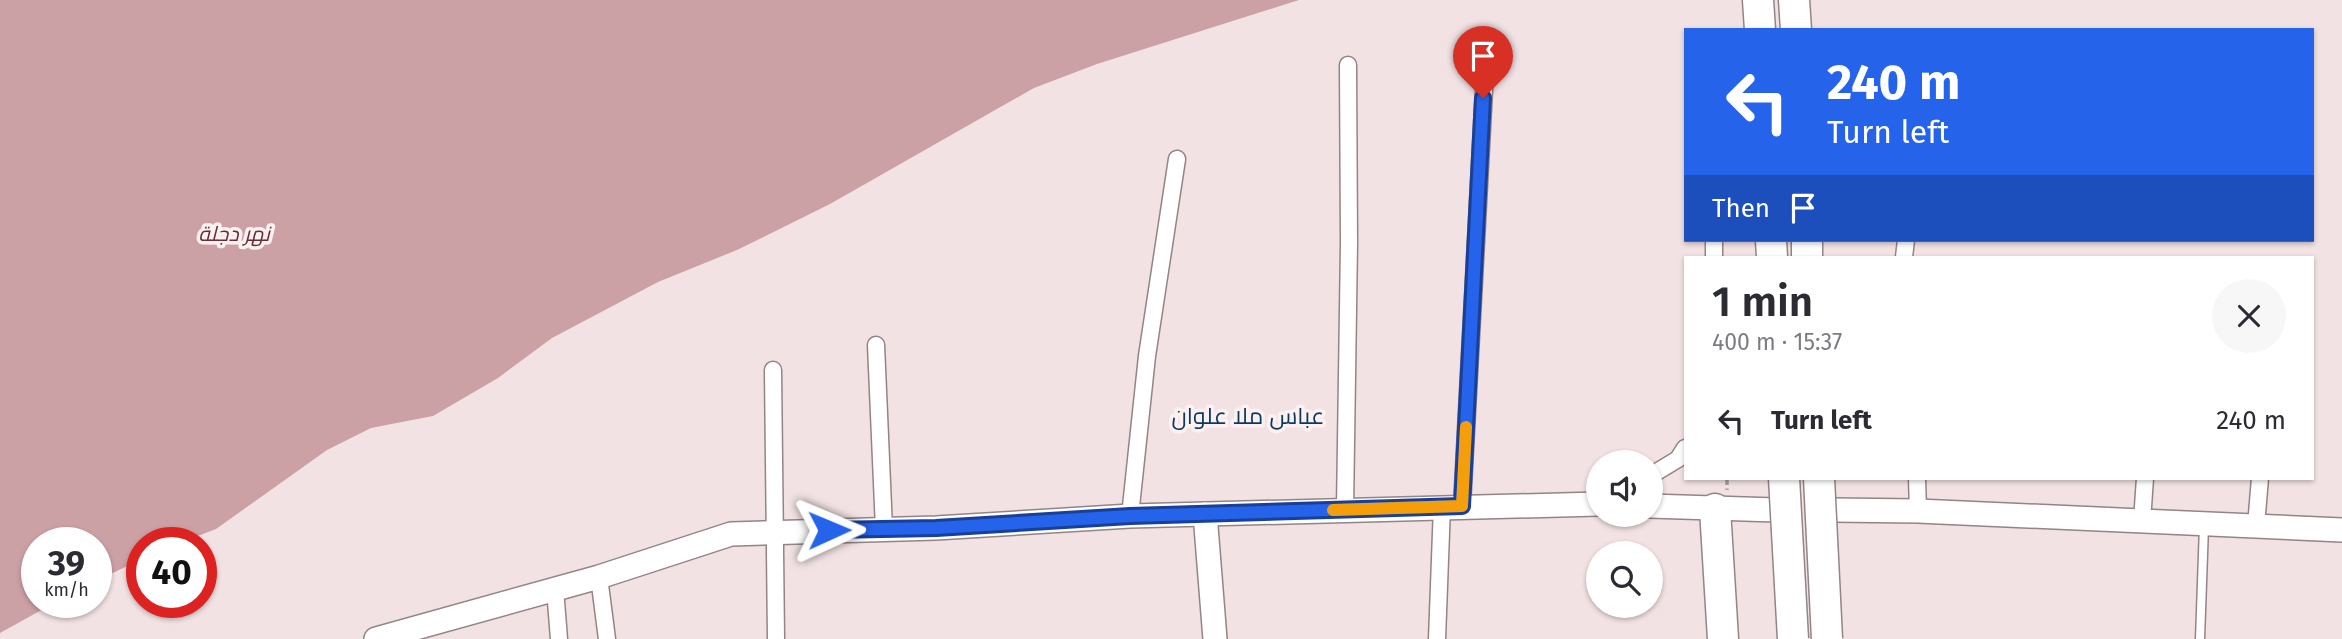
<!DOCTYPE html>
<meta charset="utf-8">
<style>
:root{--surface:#fff;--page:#f7f7f7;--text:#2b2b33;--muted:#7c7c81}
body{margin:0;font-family:"Fira Sans",Cairo,sans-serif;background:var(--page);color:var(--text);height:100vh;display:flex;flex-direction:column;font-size:26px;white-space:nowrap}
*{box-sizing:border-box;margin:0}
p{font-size:23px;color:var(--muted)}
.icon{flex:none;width:38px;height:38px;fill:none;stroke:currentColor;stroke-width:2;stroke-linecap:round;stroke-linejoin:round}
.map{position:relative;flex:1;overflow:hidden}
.side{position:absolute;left:1684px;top:256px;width:630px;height:224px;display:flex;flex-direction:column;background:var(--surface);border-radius:0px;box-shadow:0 2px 5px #0004}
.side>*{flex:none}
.top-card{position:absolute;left:1684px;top:28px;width:630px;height:214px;border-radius:0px;box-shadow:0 2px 5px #0004;background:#2563eb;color:#fff;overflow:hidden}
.buttons{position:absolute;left:1586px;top:450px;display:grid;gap:14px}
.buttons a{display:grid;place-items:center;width:77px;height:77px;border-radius:50%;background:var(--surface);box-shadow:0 2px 5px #0004;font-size:35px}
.speed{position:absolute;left:21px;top:527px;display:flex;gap:14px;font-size:35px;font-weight:700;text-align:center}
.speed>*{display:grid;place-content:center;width:91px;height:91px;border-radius:50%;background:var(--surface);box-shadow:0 2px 5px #0004;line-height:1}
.speed small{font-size:18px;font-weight:400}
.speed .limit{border:10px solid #d22;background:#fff;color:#111}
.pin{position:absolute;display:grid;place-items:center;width:60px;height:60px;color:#fff;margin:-72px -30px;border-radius:50% 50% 50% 0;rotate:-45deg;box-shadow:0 0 7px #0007}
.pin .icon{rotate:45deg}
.me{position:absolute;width:77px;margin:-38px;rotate:89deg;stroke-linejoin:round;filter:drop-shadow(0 0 5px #0008)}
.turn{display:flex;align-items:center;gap:24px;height:147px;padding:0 28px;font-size:32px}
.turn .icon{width:91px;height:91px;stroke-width:2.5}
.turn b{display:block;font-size:49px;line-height:60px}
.then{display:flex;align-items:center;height:66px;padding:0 28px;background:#0003;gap:14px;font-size:26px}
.round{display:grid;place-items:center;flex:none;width:74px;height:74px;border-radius:37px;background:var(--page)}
.headline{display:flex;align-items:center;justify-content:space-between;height:119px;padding:0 28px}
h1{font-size:42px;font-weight:600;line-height:52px}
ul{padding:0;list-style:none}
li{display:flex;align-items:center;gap:21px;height:91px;padding:0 28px}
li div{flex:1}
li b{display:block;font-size:26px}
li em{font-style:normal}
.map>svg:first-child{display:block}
.water{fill:#cca1a6}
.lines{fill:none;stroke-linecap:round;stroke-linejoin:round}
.lane-casing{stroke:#938486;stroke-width:11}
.street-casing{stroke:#938486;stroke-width:19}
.secondary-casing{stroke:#938486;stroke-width:26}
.highway-casing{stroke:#938486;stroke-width:33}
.path{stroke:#aa9f9f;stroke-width:3.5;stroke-dasharray:7 3.5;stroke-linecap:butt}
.lane{stroke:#fff;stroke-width:8}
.street{stroke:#fff;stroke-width:16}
.secondary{stroke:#fff;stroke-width:23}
.highway{stroke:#fff;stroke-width:30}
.highway-bridge-casing{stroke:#938486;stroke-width:33;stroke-linecap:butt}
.highway-bridge{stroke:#fff;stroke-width:30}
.route-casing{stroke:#184099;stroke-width:18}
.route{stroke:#2563eb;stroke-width:12}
.slow{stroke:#f59e0b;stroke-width:12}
.labels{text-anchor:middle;stroke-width:7;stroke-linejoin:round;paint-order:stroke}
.water-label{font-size:21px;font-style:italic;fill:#672e38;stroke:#fdf0f1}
.quarter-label{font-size:23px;fill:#093a5e;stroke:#fdf0f1}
</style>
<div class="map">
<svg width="2342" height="639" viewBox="0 0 2342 639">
<rect width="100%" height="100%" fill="#f2e2e3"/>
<polygon class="water" points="0,0 1299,0 1097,64 1034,88 830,204 737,250 658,282 552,338 498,378 433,416 371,428 327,450 216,529 182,542 142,542 142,559 96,581 96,542 37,542 37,602 56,602 0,633"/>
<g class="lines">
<g class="lane-casing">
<polyline id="lane" points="2200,639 2204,526"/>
</g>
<g class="street-casing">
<g id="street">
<polyline points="1714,257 1714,240"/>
<polyline points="1904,257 1906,240"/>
<polyline points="876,345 884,529"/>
<polyline points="773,370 776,639"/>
<polyline points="1650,476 1678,459 1685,448"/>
<polyline points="1917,478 1918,511"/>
<polyline points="1462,506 1485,71"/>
<polyline points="1345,509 1349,243 1348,65"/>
<polyline points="1130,516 1147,356 1177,159"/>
<polyline points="2142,521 2145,478"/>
<polyline points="2256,526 2260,478"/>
<polyline points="599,577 607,639"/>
<polyline points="555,589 559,639"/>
<polyline points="1437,639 1442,506"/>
</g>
</g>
<g class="secondary-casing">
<g id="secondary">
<polyline points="1650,506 1776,510"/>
<polyline points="1833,510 1918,511 2342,530"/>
<polyline points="1205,514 1215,639"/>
<polyline points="376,639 599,577 731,534 936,528 1130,516 1598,504"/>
</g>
</g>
<g class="highway-casing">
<g id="highway">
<polyline points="1758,0 1760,30"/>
<polyline points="1794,0 1796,30"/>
<polyline points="1771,240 1772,257"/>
<polyline points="1807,240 1807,257"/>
<polyline points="1715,509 1723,639"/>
</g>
</g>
<polyline class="path" points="1727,478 1727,490"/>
<use href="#lane" class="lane"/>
<use href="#street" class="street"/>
<use href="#secondary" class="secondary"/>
<use href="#highway" class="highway"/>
<g class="highway-bridge-casing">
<g id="highway-bridge">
<polyline points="1784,478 1793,639"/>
<polyline points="1819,478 1827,639"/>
</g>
</g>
<use href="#highway-bridge" class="highway-bridge"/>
</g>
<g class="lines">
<g class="route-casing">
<polyline id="route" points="829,530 936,528 1130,516 1462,506 1483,98"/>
</g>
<use href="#route" class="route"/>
<polyline class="slow" points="1333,510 1462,506 1466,427"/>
</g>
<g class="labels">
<g class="water-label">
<text x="234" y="241">نهر دجلة</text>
</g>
<g class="quarter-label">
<text x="1248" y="424">عباس ملا علوان</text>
</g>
</g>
</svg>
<div class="buttons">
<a><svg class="icon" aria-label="sound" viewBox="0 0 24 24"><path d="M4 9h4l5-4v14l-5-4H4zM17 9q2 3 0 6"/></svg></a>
<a><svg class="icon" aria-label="search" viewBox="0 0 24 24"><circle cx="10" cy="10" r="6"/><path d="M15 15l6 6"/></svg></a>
</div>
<div class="speed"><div>39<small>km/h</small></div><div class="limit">40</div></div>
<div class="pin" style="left:1483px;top:98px;background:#d93025"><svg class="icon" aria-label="arrive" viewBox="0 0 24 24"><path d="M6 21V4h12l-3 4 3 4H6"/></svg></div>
<svg class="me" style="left:829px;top:530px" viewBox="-20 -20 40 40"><path d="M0-17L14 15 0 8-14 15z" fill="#2563eb" stroke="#fff" stroke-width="4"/></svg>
<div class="top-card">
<div class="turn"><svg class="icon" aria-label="left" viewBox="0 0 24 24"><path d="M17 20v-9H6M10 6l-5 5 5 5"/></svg><div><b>240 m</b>Turn left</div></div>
<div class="then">Then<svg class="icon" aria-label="arrive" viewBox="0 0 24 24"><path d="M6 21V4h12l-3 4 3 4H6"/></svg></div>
</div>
<section class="side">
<div class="headline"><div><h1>1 min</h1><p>400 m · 15:37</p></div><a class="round"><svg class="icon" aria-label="close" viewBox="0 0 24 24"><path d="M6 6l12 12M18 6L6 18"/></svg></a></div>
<ul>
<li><svg class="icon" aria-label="left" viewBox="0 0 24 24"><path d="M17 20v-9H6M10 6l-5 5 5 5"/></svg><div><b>Turn left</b></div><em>240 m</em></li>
</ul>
</section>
</div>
